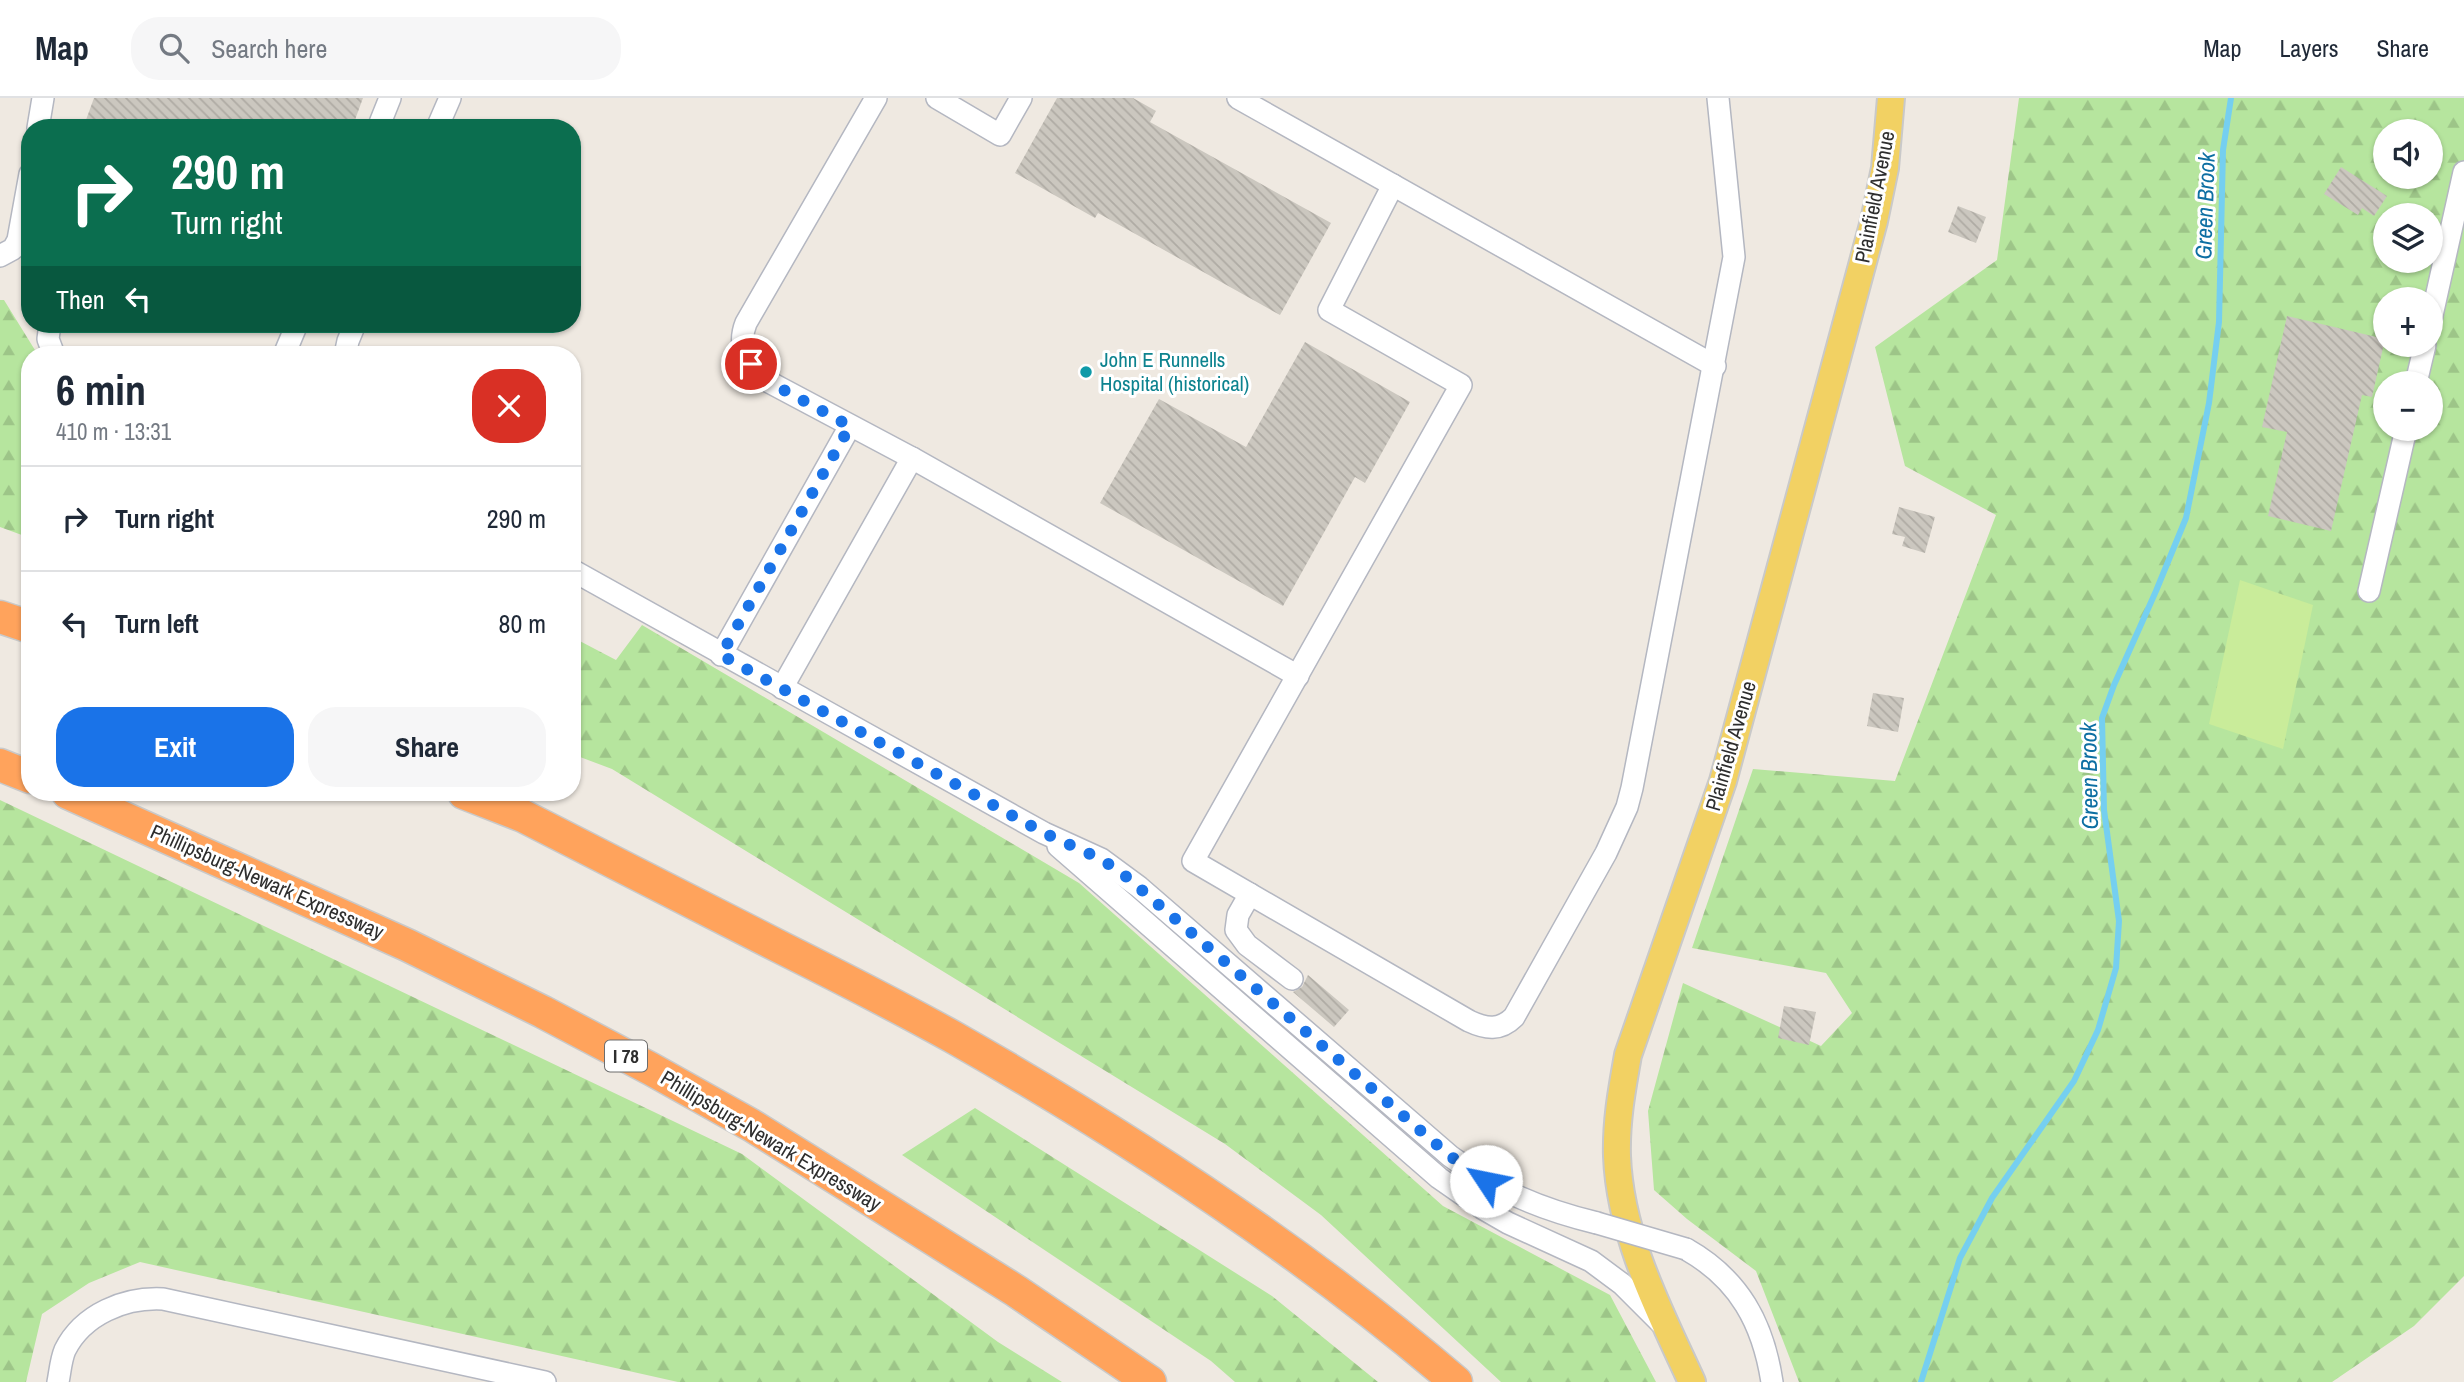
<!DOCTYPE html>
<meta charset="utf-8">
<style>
:root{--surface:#fff;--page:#f6f6f7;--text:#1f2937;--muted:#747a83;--line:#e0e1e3;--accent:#1a73e8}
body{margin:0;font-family:"Archivo Narrow",sans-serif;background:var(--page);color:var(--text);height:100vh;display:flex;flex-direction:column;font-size:26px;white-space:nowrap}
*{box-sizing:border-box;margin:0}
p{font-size:23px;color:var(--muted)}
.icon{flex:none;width:38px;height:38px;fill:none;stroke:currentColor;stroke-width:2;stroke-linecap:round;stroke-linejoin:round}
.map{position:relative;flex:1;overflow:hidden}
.sheet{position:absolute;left:21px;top:248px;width:560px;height:455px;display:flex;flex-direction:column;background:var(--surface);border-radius:28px;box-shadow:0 2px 5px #0004}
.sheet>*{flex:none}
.hud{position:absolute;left:21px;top:21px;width:560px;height:214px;border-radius:28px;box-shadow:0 2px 5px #0004;background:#0b6e4f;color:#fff;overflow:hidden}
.controls{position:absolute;left:2373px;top:21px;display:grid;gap:14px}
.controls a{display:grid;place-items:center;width:70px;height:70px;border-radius:50%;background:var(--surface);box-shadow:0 2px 5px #0004;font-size:35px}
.pin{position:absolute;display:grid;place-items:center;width:60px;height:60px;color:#fff;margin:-30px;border:4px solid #fff;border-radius:50%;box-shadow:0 2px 7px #0007}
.me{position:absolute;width:77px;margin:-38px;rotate:304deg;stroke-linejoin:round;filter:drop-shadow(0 0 5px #0008)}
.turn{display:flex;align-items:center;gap:24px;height:147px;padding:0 35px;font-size:32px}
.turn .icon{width:91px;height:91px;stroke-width:2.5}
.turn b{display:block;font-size:49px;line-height:60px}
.then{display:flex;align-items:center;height:66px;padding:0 35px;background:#0003;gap:14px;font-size:26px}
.round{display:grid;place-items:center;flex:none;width:74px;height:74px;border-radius:28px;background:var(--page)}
.headline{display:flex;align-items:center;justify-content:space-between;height:119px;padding:0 35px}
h1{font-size:42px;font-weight:800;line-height:52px}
.action{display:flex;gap:14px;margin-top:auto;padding:14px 35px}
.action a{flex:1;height:80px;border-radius:28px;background:var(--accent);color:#fff;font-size:28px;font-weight:800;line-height:80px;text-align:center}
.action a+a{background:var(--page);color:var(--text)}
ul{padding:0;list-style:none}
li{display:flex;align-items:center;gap:21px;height:105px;padding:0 35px;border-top:2px solid var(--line)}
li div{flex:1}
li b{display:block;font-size:26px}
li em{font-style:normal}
header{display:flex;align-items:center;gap:42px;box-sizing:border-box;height:98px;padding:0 35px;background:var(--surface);border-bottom:2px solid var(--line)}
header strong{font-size:33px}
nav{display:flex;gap:38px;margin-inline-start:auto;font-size:24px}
.search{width:490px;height:63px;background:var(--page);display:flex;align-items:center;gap:18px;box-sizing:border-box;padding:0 24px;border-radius:28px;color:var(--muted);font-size:26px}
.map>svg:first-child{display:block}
.forest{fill:url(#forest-firs);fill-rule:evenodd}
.pitch{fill:#c9ec9a}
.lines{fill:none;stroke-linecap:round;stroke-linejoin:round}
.stream{stroke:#75cff0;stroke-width:6}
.building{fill:url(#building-back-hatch)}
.minor-casing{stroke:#b4b7c1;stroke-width:24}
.major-casing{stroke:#c9c9c9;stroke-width:30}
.highway-casing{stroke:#c9c9c9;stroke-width:35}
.minor{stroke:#fff;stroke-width:21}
.major{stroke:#f2d163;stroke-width:26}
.highway{stroke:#ffa35c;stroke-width:32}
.minor-bridge-casing{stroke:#b4b7c1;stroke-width:24;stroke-linecap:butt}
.minor-bridge{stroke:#fff;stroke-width:21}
.route{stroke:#1a73e8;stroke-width:12;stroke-dasharray:0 21.6}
.culture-dot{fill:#0f9aa8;stroke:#fff;stroke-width:2.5}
.labels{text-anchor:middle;stroke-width:6;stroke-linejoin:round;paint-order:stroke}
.shield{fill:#fff;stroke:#6d6d6d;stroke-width:2}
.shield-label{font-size:19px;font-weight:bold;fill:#2e2e2e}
.street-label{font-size:21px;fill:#2e2e2e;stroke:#fff}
.culture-label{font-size:21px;fill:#0d838f;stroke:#fff;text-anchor:start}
.water-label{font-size:23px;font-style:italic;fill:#0d6fa3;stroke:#fff}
</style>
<header>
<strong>Map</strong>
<div class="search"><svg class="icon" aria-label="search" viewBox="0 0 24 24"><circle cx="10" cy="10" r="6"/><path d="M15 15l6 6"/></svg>Search here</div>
<nav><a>Map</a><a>Layers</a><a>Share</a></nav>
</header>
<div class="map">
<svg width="2464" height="1284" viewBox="0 0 2464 1284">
<defs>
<pattern id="forest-firs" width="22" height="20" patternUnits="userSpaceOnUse" patternTransform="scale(1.75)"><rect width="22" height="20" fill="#b6e59e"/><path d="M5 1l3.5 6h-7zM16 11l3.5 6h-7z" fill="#9dc588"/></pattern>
<pattern id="building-back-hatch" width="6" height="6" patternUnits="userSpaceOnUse" patternTransform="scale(1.75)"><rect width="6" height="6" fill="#cbc7bf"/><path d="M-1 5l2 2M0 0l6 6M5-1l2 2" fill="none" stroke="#afaba4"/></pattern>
</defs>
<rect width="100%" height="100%" fill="#efe9e1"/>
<g class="forest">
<path d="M2019,0H2464V1178L2414,1228L2332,1284H1799L1756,1173L1687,1121L1654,1092L1648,1013L1683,885L1821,948L1852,915L1826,875L1692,850L1753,671L1895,683L1996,417L1905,368L1875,249L1997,162ZM2385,33H2431V79H2385ZM2385,117H2431V163H2385ZM2385,201H2431V247H2385ZM2385,285H2431V331H2385Z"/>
<polygon points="0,202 4,202 38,257 30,257 30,440 0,429"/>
<polygon points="572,509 574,510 574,540 616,562 642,527 1079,785 1443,1108 1610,1197 1656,1284 1501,1284 1321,1117 1225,1046 612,671 572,656"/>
<polygon points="0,702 742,1056 998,1244 1062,1284 678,1284 140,1164 89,1185 42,1216 26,1284 0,1284"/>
<polygon points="975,1010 1272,1198 1378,1284 1235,1284 1211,1263 902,1057"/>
</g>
<polygon class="pitch" points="2240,482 2313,507 2283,651 2209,626"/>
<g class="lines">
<polyline class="stream" points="1921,1284 1960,1160 1992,1100 2074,983 2098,932 2116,870 2119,823 2104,712 2102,620 2114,587 2156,493 2186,420 2209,305 2219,224 2223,52 2231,0"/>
</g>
<g class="building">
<polygon points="94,0 363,0 352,30 83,30"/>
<polygon points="1057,0 1133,0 1156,13 1150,24 1331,125 1280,217 1098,115 1095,120 1015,75"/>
<polygon points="2341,69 2387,98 2374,118 2362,110 2358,117 2324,96"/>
<polygon points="1958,108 1986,119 1976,145 1948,134"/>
<polygon points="2287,218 2385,241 2372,299 2362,297 2331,433 2268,418 2287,334 2262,329"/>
<polygon points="1305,244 1410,304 1365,385 1355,379 1283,508 1100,405 1159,301 1246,349"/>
<polygon points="1899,409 1935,419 1925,455 1902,448 1905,439 1892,436"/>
<polygon points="1873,595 1904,600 1898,634 1867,628"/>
<polygon points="1308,877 1349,912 1334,929 1293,894 1302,889"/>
<polygon points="1784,908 1816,914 1809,947 1778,940"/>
</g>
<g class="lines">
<g class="minor-casing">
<g id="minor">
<path d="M876,0L746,225C736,250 749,268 769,284L912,360L1298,578"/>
<polyline points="937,0 1000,37 1021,0"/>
<polyline points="1238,0 1715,268"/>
<polyline points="38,30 43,0"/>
<polyline points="378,30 390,0"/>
<polyline points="437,30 450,0"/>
<path d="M1393,87L1329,212L1461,287L1193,763L1469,923C1486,931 1500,933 1514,919L1606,755L1627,709L1632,690L1734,159L1718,0"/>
<polyline points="0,158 13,151 18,142 30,76"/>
<polyline points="2431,222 2464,74"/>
<polyline points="50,226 48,241 54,257"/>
<polyline points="284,257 297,226"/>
<polyline points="345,257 348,243 355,226"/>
<polyline points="2416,285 2425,247"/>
<path d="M572,472L1044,735L1101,761L1139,789L1450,1058C1497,1093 1540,1111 1597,1125"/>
<polyline points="2369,493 2406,331"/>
<polyline points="721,557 850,328"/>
<polyline points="782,590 912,360"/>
<polyline points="1058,748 1439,1080 1482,1110 1508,1125 1591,1163 1622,1186 1661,1225"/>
<polyline points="1250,796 1238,817 1236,832 1247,847 1292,881"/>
<path d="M1686,1151C1739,1181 1763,1225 1772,1284"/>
<path d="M58,1284C60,1274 61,1261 65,1252C83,1216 125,1199 163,1201L545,1284"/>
</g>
</g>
<g class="major-casing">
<path id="major" d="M1692,1284C1659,1212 1620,1138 1617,1058C1616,1023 1622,991 1628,957L1723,683L1874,123L1885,70L1891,0"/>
</g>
<g class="highway-casing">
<g id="highway">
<polyline points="0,519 30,529"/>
<polyline points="0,667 30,679"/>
<polyline points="68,695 407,847 543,914 651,971 751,1027 844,1085 1016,1193 1150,1284"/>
<path d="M464,695L523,718C609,762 696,806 782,850C840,879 897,908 953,939C1129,1039 1302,1152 1456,1284"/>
</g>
</g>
<use href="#minor" class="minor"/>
<use href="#major" class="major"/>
<use href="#highway" class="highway"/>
<g class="minor-bridge-casing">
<polyline id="minor-bridge" points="1597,1125 1686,1151"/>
</g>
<use href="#minor-bridge" class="minor-bridge"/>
</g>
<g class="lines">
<polyline class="route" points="751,266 769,284 850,328 721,557 1044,735 1101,761 1122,775 1450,1058 1486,1083"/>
</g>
<circle class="culture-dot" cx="1086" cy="274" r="7"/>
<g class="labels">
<rect class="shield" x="605" y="942.5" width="42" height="31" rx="5"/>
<g class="shield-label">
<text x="626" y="965">I 78</text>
</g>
<g class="street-label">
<text transform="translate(1875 99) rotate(-79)" y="7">Plainfield Avenue</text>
<text transform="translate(1731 648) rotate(-74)" y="7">Plainfield Avenue</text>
<text transform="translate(267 784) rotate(24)" y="7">Phillipsburg-Newark Expressway</text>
<text transform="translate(771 1043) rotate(31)" y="7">Phillipsburg-Newark Expressway</text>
</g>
<g class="culture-label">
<text x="1100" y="269">John E Runnells<tspan x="1100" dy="24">Hospital (historical)</tspan></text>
</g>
<g class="water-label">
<text transform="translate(2205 108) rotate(-88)" y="8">Green Brook</text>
<text transform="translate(2089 678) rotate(-91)" y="8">Green Brook</text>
</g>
</g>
</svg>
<div class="controls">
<a><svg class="icon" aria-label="sound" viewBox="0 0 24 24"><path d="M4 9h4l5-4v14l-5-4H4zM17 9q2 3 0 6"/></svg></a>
<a><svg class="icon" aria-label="layers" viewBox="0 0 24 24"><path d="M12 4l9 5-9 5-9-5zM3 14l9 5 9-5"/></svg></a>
<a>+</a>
<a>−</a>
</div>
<div class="pin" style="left:751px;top:266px;background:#d93025"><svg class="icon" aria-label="arrive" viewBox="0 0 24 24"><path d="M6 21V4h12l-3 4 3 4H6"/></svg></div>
<svg class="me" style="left:1486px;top:1083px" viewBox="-20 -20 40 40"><circle r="19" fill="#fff"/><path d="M0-13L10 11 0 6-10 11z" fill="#1a73e8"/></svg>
<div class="hud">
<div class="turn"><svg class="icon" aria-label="right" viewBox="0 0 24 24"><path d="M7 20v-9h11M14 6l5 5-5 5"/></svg><div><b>290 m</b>Turn right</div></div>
<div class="then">Then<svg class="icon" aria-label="left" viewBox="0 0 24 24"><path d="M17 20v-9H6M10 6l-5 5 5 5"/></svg></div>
</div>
<section class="sheet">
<div class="headline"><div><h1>6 min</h1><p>410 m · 13:31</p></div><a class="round" style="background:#d93025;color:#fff"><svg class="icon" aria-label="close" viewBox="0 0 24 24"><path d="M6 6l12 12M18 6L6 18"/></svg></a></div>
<ul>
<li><svg class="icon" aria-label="right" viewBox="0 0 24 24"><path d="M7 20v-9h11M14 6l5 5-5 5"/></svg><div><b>Turn right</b></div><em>290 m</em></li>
<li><svg class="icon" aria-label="left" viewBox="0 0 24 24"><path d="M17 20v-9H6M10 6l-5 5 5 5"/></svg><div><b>Turn left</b></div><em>80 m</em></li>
</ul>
<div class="action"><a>Exit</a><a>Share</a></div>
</section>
</div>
